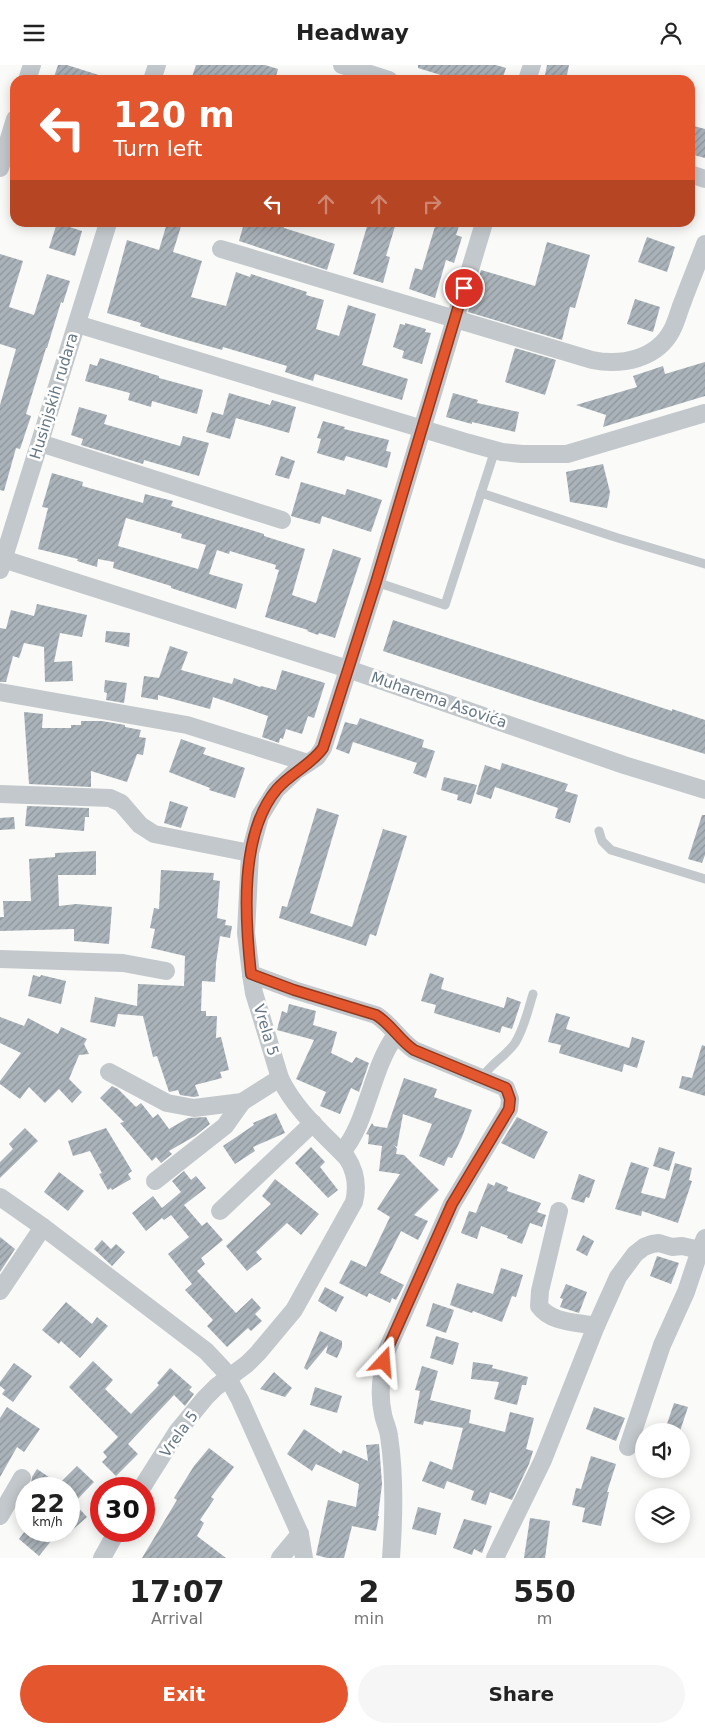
<!DOCTYPE html>
<meta charset="utf-8">
<style>
:root{--surface:#fff;--page:#f6f6f6;--text:#222;--muted:#767676;--accent:#e4572e}
body{margin:0;font-family:"DejaVu Sans",sans-serif;background:var(--page);color:var(--text);height:100vh;display:flex;flex-direction:column;font-size:19px;white-space:nowrap}
*{box-sizing:border-box;margin:0}
p{font-size:16px;color:var(--muted)}
.icon{flex:none;width:28px;height:28px;fill:none;stroke:currentColor;stroke-width:2;stroke-linecap:round;stroke-linejoin:round}
.map{position:relative;height:1493px;overflow:hidden}
.details{display:flex;flex-direction:column;background:var(--surface);flex:1}
.details>*{flex:none}
.banner{position:absolute;left:10px;top:10px;width:685px;height:152px;border-radius:15px;box-shadow:0 2px 12px #0003;background:#e4572e;color:#fff;overflow:hidden}
.fabs{position:absolute;left:635px;top:1358px;display:grid;gap:10px}
.fabs a{display:grid;place-items:center;width:55px;height:55px;border-radius:50%;background:var(--surface);box-shadow:0 2px 12px #0003;font-size:25px}
.speed{position:absolute;left:15px;top:1412px;display:flex;gap:10px;font-size:25px;font-weight:700;text-align:center}
.speed>*{display:grid;place-content:center;width:65px;height:65px;border-radius:50%;background:var(--surface);box-shadow:0 2px 12px #0003;line-height:1}
.speed small{font-size:12px;font-weight:400}
.speed .limit{border:8px solid #d22;background:#fff;color:#111}
.pin{position:absolute;display:grid;place-items:center;width:42px;height:42px;color:#fff;margin:-21px;border:2px solid #fff;border-radius:50%;box-shadow:0 1px 5px #0007}
.me{position:absolute;width:55px;margin:-28px;rotate:19deg;stroke-linejoin:round;filter:drop-shadow(0 0 4px #0008)}
.turn{display:flex;align-items:center;gap:18px;height:105px;padding:0 20px;font-size:22px}
.turn .icon{width:65px;height:65px;stroke-width:2.5}
.turn b{display:block;font-size:35px;line-height:42px}
.lanes{display:flex;align-items:center;height:48px;padding:0 20px;background:#0003;justify-content:center;gap:25px;direction:ltr}
.lanes .off{opacity:.35}
.eta{display:flex;justify-content:space-evenly;align-items:center;height:85px;text-align:center}
.eta b{font-size:30px;font-weight:600;line-height:35px}
.action{display:flex;gap:10px;margin-top:auto;padding:10px 20px}
.action a{flex:1;height:58px;border-radius:30px;background:var(--accent);color:#fff;font-size:20px;font-weight:600;line-height:58px;text-align:center}
.action a+a{background:var(--page);color:var(--text)}
header{display:flex;justify-content:space-between;align-items:center;height:65px;padding:0 20px;background:var(--surface);font-size:22px;font-weight:600}
.map>svg:first-child{display:block}
.building{fill:url(#building-hatch);fill-rule:evenodd}
.lines{fill:none;stroke-linecap:round;stroke-linejoin:round}
.service{stroke:#c3c8cc;stroke-width:9}
.minor{stroke:#c3c8cc;stroke-width:18}
.route-casing{stroke:#94391e;stroke-width:12}
.route{stroke:#e4572e;stroke-width:9}
.labels{text-anchor:middle;stroke-width:5;stroke-linejoin:round;paint-order:stroke}
.street-label{font-size:15px;fill:#657683;stroke:#fff}
</style>
<header><svg class="icon" aria-label="menu" viewBox="0 0 24 24"><path d="M4 6h16M4 12h16M4 18h16"/></svg>Headway<svg class="icon" aria-label="person" viewBox="0 0 24 24"><circle cx="12" cy="8" r="4"/><path d="M4 21q1-7 8-7t8 7"/></svg></header>
<div class="map">
<svg width="705" height="1493" viewBox="0 0 705 1493">
<defs>
<pattern id="building-hatch" width="6" height="6" patternUnits="userSpaceOnUse" patternTransform="scale(1.25)"><rect width="6" height="6" fill="#aab3b9"/><path d="M-1 1l2-2M0 6l6-6M5 7l2-2" fill="none" stroke="#8e969c"/></pattern>
</defs>
<rect width="100%" height="100%" fill="#fafaf8"/>
<g class="building">
<polygon points="58,0 67,0 105,12 104,15 53,15"/>
<polygon points="196,0 265,0 278,4 275,15 191,15"/>
<polygon points="418,0 496,0 506,3 502,15 457,15 418,3"/>
<polygon points="547,0 569,0 566,15 544,15"/>
<polygon points="690,60 705,64 705,93 690,89"/>
<polygon points="57,158 82,166 75,191 49,183"/>
<polygon points="167,158 182,158 173,187 202,196 191,232 226,241 236,207 250,212 251,209 307,227 306,230 324,235 316,264 339,271 348,240 376,249 362,300 408,314 402,335 315,309 313,316 285,307 287,301 223,282 222,285 176,272 140,261 141,258 107,248 127,175 159,185"/>
<polygon points="244,158 285,158 284,163 335,179 327,205 239,176"/>
<polygon points="368,158 396,158 386,191 390,192 383,218 353,209"/>
<polygon points="436,158 460,158 456,170 462,172 454,198 446,195 435,233 409,224 415,203 422,205"/>
<polygon points="647,172 675,182 667,207 638,197"/>
<polygon points="547,177 590,190 575,243 570,242 562,275 468,247 481,205 535,221"/>
<polygon points="0,189 23,196 9,242 34,250 47,209 70,216 63,238 61,237 47,283 46,283 26,349 31,351 20,384 16,383 4,426 0,425 0,340 16,284 0,279"/>
<polygon points="635,234 660,242 653,267 627,259"/>
<polygon points="405,258 426,264 425,267 431,268 422,299 402,293 404,286 393,282 400,259 405,260"/>
<polygon points="515,283 556,295 545,330 505,317"/>
<polygon points="100,293 159,311 159,313 203,325 197,349 152,336 151,342 128,335 130,328 85,316 90,299 97,301"/>
<polygon points="705,297 705,331 603,362 606,350 576,340 637,322 633,311 663,301 665,309"/>
<polygon points="229,328 270,340 272,335 296,342 289,368 236,353 230,374 206,367 212,347 223,350"/>
<polygon points="453,328 478,335 477,338 519,347 515,367 472,357 472,359 446,352"/>
<polygon points="79,342 107,350 104,359 180,381 183,371 209,378 199,411 144,395 143,399 81,380 83,374 71,370"/>
<polygon points="323,356 345,362 344,364 389,375 386,386 391,387 387,403 346,391 344,396 317,388 321,374 317,373"/>
<polygon points="281,391 295,396 289,414 275,410"/>
<polygon points="603,399 610,427 607,443 570,437 566,407"/>
<path d="M52,408L83,417L82,421L143,438L145,429L173,436L171,441L264,469V471L305,484L292,530L316,538L333,484L361,493L335,573L319,568L318,570L307,566L308,565L265,552L279,505L275,504L276,500L230,486L229,489L217,485L209,509L243,519L236,544L171,523V521L113,503L114,497L98,494L97,502L77,496L78,494L38,484L48,443L42,442ZM126,453L182,469L181,473L206,480L198,504L118,481Z"/>
<polygon points="301,417 345,430 347,424 382,435 371,467 322,451 320,459 291,451"/>
<polygon points="37,539 87,550 82,572 60,568 54,597 72,596 73,616 45,617 44,582 24,578 19,593 13,591 6,617 0,617 0,563 6,564 11,545 34,551"/>
<polygon points="393,555 672,646 672,644 705,655 705,689 540,638 383,586"/>
<polygon points="106,566 130,568 129,582 105,577"/>
<polygon points="170,581 188,587 181,605 232,619 234,613 260,622 261,621 276,625 282,605 325,618 314,653 308,651 302,669 286,664 283,674 280,673 279,678 262,672 268,651 213,632 210,644 158,630 158,635 141,632 144,611 159,613"/>
<polygon points="105,615 127,618 124,638 106,635 107,628 104,627"/>
<polygon points="24,647 43,649 42,663 71,663 71,660 81,660 81,656 102,656 125,660 125,662 141,665 139,672 146,673 143,690 137,689 127,717 91,706 91,722 29,719"/>
<polygon points="360,653 424,675 422,682 435,686 426,713 413,708 417,698 353,677 349,689 336,684 345,657 357,660"/>
<polygon points="181,674 206,683 203,689 245,703 235,733 209,725 210,723 169,707"/>
<polygon points="502,698 568,719 565,726 578,730 570,758 555,753 558,743 495,722 491,734 476,729 485,700 500,705"/>
<polygon points="444,712 477,720 471,739 457,735 458,730 441,725"/>
<polygon points="170,736 188,742 181,763 164,758"/>
<polygon points="27,741 89,743 89,752 85,752 84,766 25,761"/>
<polygon points="317,743 339,750 310,848 352,862 383,764 407,771 376,871 370,869 366,881 279,853 282,841 287,842"/>
<polygon points="702,750 705,750 705,790 702,798 688,794"/>
<polygon points="14,752 15,764 0,765 0,753"/>
<polygon points="96,786 96,810 58,810 59,841 76,839 112,842 109,879 74,876 74,864 0,866 0,852 4,852 3,836 31,836 29,794 55,792 55,788"/>
<polygon points="161,805 214,808 213,815 220,816 217,853 226,855 225,860 232,861 230,873 220,871 216,898 215,917 202,916 201,946 206,946 206,951 217,951 216,973 221,972 229,1005 220,1007 222,1013 195,1020 199,1031 194,1032 180,1030 178,1025 169,1027 157,991 153,992 143,951 118,949 115,962 90,957 95,932 137,941 138,919 184,921 185,891 151,883 155,864 150,863 154,843 159,844"/>
<polygon points="430,908 444,913 441,924 504,943 507,932 521,937 512,964 502,961 500,968 434,948 436,940 421,936"/>
<polygon points="33,910 40,912 41,910 66,916 61,939 28,931"/>
<polygon points="289,939 316,946 313,960 337,967 331,988 352,998 356,992 369,998 359,1027 351,1023 340,1049 320,1041 326,1027 296,1014 314,975 277,965 282,946 287,948"/>
<polygon points="556,948 570,952 566,964 629,983 632,972 645,976 637,1003 624,999 622,1007 559,988 561,980 548,977"/>
<polygon points="0,952 24,961 28,953 58,969 61,962 87,974 84,979 89,989 79,990 69,1014 82,1027 72,1038 59,1024 45,1038 29,1022 20,1034 0,1019 0,1016 21,988 0,978"/>
<polygon points="702,980 705,981 705,1031 679,1023 682,1011 692,1013"/>
<polygon points="404,1013 437,1024 434,1032 472,1045 462,1072 452,1093 448,1092 444,1101 419,1091 432,1059 403,1049 397,1082 394,1080 398,1085 397,1084 396,1089 404,1090 439,1125 414,1150 428,1156 418,1175 401,1166 380,1208 404,1220 396,1235 392,1233 390,1238 369,1228 367,1232 339,1218 351,1195 366,1202 390,1152 377,1144 400,1109 379,1106 382,1081 368,1079 369,1070 366,1069 372,1058 374,1061 387,1063"/>
<polygon points="112,1021 118,1024 136,1042 141,1038 153,1053 158,1049 169,1064 188,1053 206,1052 210,1059 195,1071 169,1086 172,1089 161,1098 156,1092 152,1096 120,1058 124,1057 100,1033"/>
<polygon points="276,1048 285,1068 253,1082 255,1086 235,1099 223,1081 254,1060 253,1058"/>
<polygon points="517,1052 548,1067 534,1094 501,1078"/>
<polygon points="25,1063 38,1076 0,1113 0,1097 13,1084 9,1079"/>
<polygon points="106,1063 132,1106 128,1109 131,1114 112,1125 111,1123 108,1125 99,1109 102,1108 90,1086 73,1091 68,1076"/>
<polygon points="311,1082 325,1097 320,1102 338,1125 328,1133 295,1098"/>
<polygon points="659,1082 675,1087 669,1106 653,1101"/>
<polygon points="631,1097 649,1103 641,1128 665,1134 675,1098 692,1103 689,1115 692,1116 678,1158 642,1146 641,1151 615,1144"/>
<polygon points="184,1106 191,1115 196,1111 206,1123 184,1140 202,1161 207,1157 223,1175 201,1193 205,1199 197,1206 236,1248 252,1233 261,1243 255,1249 262,1256 251,1266 248,1263 227,1282 207,1261 213,1255 185,1225 192,1219 168,1189 189,1172 171,1150 164,1155 162,1153 146,1166 132,1148 153,1131 162,1143 181,1127 172,1116"/>
<polygon points="59,1107 84,1126 68,1146 44,1127"/>
<polygon points="579,1109 595,1115 589,1133 586,1132 584,1138 571,1134"/>
<polygon points="275,1114 319,1149 301,1170 287,1158 256,1187 262,1194 247,1206 226,1181 271,1139 262,1131"/>
<polygon points="496,1117 508,1122 507,1126 541,1138 537,1147 546,1150 542,1162 530,1158 522,1179 507,1173 508,1171 481,1161 477,1174 461,1168 469,1146 476,1148 488,1118 494,1121"/>
<polygon points="583,1170 594,1176 587,1191 576,1185"/>
<polygon points="0,1172 15,1184 0,1207"/>
<polygon points="102,1175 111,1184 116,1179 125,1187 112,1201 94,1184"/>
<polygon points="657,1191 679,1198 671,1219 650,1211"/>
<polygon points="501,1203 523,1210 516,1232 512,1231 502,1257 473,1246 472,1248 450,1240 457,1218 493,1229"/>
<polygon points="566,1219 587,1227 579,1248 560,1242 563,1234 560,1233"/>
<polygon points="325,1222 344,1232 336,1247 318,1236"/>
<polygon points="66,1237 92,1259 97,1252 108,1261 80,1293 61,1276 59,1279 42,1265"/>
<polygon points="433,1238 454,1245 446,1268 426,1261"/>
<polygon points="320,1266 342,1276 342,1282 337,1293 326,1288 328,1280 307,1305 304,1303"/>
<polygon points="436,1271 459,1278 453,1300 430,1293"/>
<polygon points="93,1296 113,1315 105,1324 131,1349 159,1320 157,1318 170,1303 192,1322 189,1325 194,1329 185,1341 174,1330 128,1379 138,1389 116,1411 102,1397 107,1392 103,1387 118,1372 69,1322"/>
<polygon points="473,1297 493,1300 492,1303 528,1312 526,1320 522,1320 517,1340 494,1334 499,1317 471,1314"/>
<polygon points="14,1298 32,1311 13,1337 2,1329 5,1325 0,1321 0,1317"/>
<polygon points="422,1301 438,1306 430,1335 471,1345 469,1358 505,1367 510,1347 534,1353 526,1384 533,1386 529,1399 512,1435 490,1427 486,1440 471,1435 474,1426 447,1416 444,1424 422,1416 430,1396 452,1405 463,1363 424,1356 423,1360 414,1358 420,1326 415,1325"/>
<polygon points="274,1307 292,1323 285,1332 260,1324"/>
<polygon points="315,1322 342,1331 337,1348 310,1340"/>
<polygon points="674,1338 688,1342 680,1366 666,1362"/>
<polygon points="7,1342 40,1364 24,1387 17,1382 0,1412 0,1353"/>
<polygon points="594,1342 625,1353 616,1376 586,1364"/>
<polygon points="304,1364 341,1389 343,1385 368,1396 366,1380 379,1379 382,1419 378,1451 379,1451 376,1466 352,1461 344,1493 327,1493 316,1490 328,1435 356,1442 359,1419 316,1399 312,1406 287,1389"/>
<polygon points="209,1383 234,1402 211,1432 214,1434 200,1455 204,1458 197,1471 226,1493 142,1493 177,1435 174,1433 194,1401"/>
<polygon points="591,1391 616,1399 607,1427 609,1427 601,1461 582,1457 585,1443 572,1440 576,1423 581,1424"/>
<polygon points="77,1401 94,1417 74,1438 87,1452 69,1468 69,1424 41,1424 31,1418 32,1412 37,1404 59,1419"/>
<polygon points="418,1442 441,1448 436,1470 412,1464"/>
<polygon points="530,1453 550,1456 545,1493 524,1493"/>
<polygon points="464,1454 492,1461 482,1488 474,1484 472,1490 453,1483"/>
<polygon points="25,1466 59,1466 39,1491 19,1474"/>
</g>
<g class="lines">
<g class="service">
<polyline points="481,428 618,473 705,499"/>
<polyline points="376,517 445,540 495,385"/>
<polyline points="599,766 602,776 611,785 705,814"/>
<path d="M482,1013C488,1001 506,991 515,978C524,964 528,945 533,929"/>
</g>
<g class="minor">
<polyline points="342,0 389,15"/>
<polyline points="27,15 32,0"/>
<polyline points="152,15 157,0"/>
<polyline points="527,15 532,0"/>
<polyline points="0,103 15,54"/>
<polyline points="690,109 705,114"/>
<path d="M221,184L592,295C622,301 657,294 672,265C677,256 679,245 683,236C690,217 698,198 705,179"/>
<polyline points="77,259 469,378 502,387 522,389 567,389 705,348"/>
<polyline points="40,378 282,455"/>
<polyline points="0,493 348,604 624,700 705,725"/>
<polyline points="0,505 108,158"/>
<polyline points="0,627 187,660 308,698"/>
<polyline points="0,729 110,733 121,738 140,760 154,769 250,788"/>
<polyline points="0,894 123,898 166,906"/>
<path d="M251,909L294,925L376,950C391,959 399,975 414,985L506,1023L510,1034L509,1044L452,1139L387,1285C382,1306 378,1327 383,1349C384,1356 388,1363 389,1371C395,1410 394,1453 391,1493"/>
<polyline points="109,1007 167,1038 194,1043 242,1037 280,1013"/>
<path d="M342,1087C368,1057 371,1003 396,970"/>
<polyline points="155,1116 225,1061 242,1037"/>
<polyline points="0,1132 43,1162 206,1286 223,1304 240,1335 300,1469 304,1493"/>
<polyline points="220,1146 313,1058"/>
<path d="M559,1146L540,1226L539,1241C551,1258 577,1257 596,1261"/>
<polyline points="0,1226 43,1162"/>
<polyline points="628,1382 662,1280 686,1227 700,1185 705,1186"/>
<path d="M141,1424L177,1367L205,1333L216,1322L247,1299L258,1288L294,1245L354,1137C358,1121 356,1107 347,1093C323,1068 295,1045 280,1013L254,928L251,909L246,868L250,788L260,751L276,725L296,706L317,692L323,683L376,517L484,158"/>
<polyline points="0,1451 22,1413"/>
<polyline points="102,1493 117,1466"/>
<polyline points="280,1493 300,1469"/>
<polyline points="495,1493 543,1395 596,1261 618,1212 635,1189 644,1182 652,1179 659,1178 672,1182 682,1181 700,1185 705,1173"/>
</g>
</g>
<g class="lines">
<g class="route-casing">
<path id="route" d="M384,1297L387,1285L452,1139L509,1044L510,1034L506,1023L414,985C399,975 391,959 376,950L294,925L251,909C245,854 239,769 277,724C291,708 311,700 323,683L376,517L464,223"/>
</g>
<use href="#route" class="route"/>
</g>
<g class="labels">
<g class="street-label">
<text transform="translate(54 331) rotate(-73)" y="5">Husinjskih rudara</text>
<text transform="translate(439 635) rotate(19)" y="5">Muharema Asovića</text>
<text transform="translate(266 965) rotate(73)" y="5">Vrela 5</text>
<text transform="translate(179 1369) rotate(-54)" y="5">Vrela 5</text>
</g>
</g>
</svg>
<div class="fabs">
<a><svg class="icon" aria-label="sound" viewBox="0 0 24 24"><path d="M4 9h4l5-4v14l-5-4H4zM17 9q2 3 0 6"/></svg></a>
<a><svg class="icon" aria-label="layers" viewBox="0 0 24 24"><path d="M12 4l9 5-9 5-9-5zM3 14l9 5 9-5"/></svg></a>
</div>
<div class="speed"><div>22<small>km/h</small></div><div class="limit">30</div></div>
<div class="pin" style="left:464px;top:223px;background:#d93025"><svg class="icon" aria-label="arrive" viewBox="0 0 24 24"><path d="M6 21V4h12l-3 4 3 4H6"/></svg></div>
<svg class="me" style="left:384px;top:1297px" viewBox="-20 -20 40 40"><path d="M0-17L14 15 0 8-14 15z" fill="#e4572e" stroke="#fff" stroke-width="4"/></svg>
<div class="banner">
<div class="turn"><svg class="icon" aria-label="left" viewBox="0 0 24 24"><path d="M17 20v-9H6M10 6l-5 5 5 5"/></svg><div><b>120 m</b>Turn left</div></div>
<div class="lanes"><svg class="icon" aria-label="left" viewBox="0 0 24 24"><path d="M17 20v-9H6M10 6l-5 5 5 5"/></svg><svg class="icon off" aria-label="ahead" viewBox="0 0 24 24"><path d="M12 20V5M6 11l6-6 6 6"/></svg><svg class="icon off" aria-label="ahead" viewBox="0 0 24 24"><path d="M12 20V5M6 11l6-6 6 6"/></svg><svg class="icon off" aria-label="right" viewBox="0 0 24 24"><path d="M7 20v-9h11M14 6l5 5-5 5"/></svg></div>
</div>
</div>
<section class="details">
<div class="eta">
<div><b>17:07</b><p>Arrival</p></div>
<div><b>2</b><p>min</p></div>
<div><b>550</b><p>m</p></div>
</div>
<div class="action"><a>Exit</a><a>Share</a></div>
</section>
